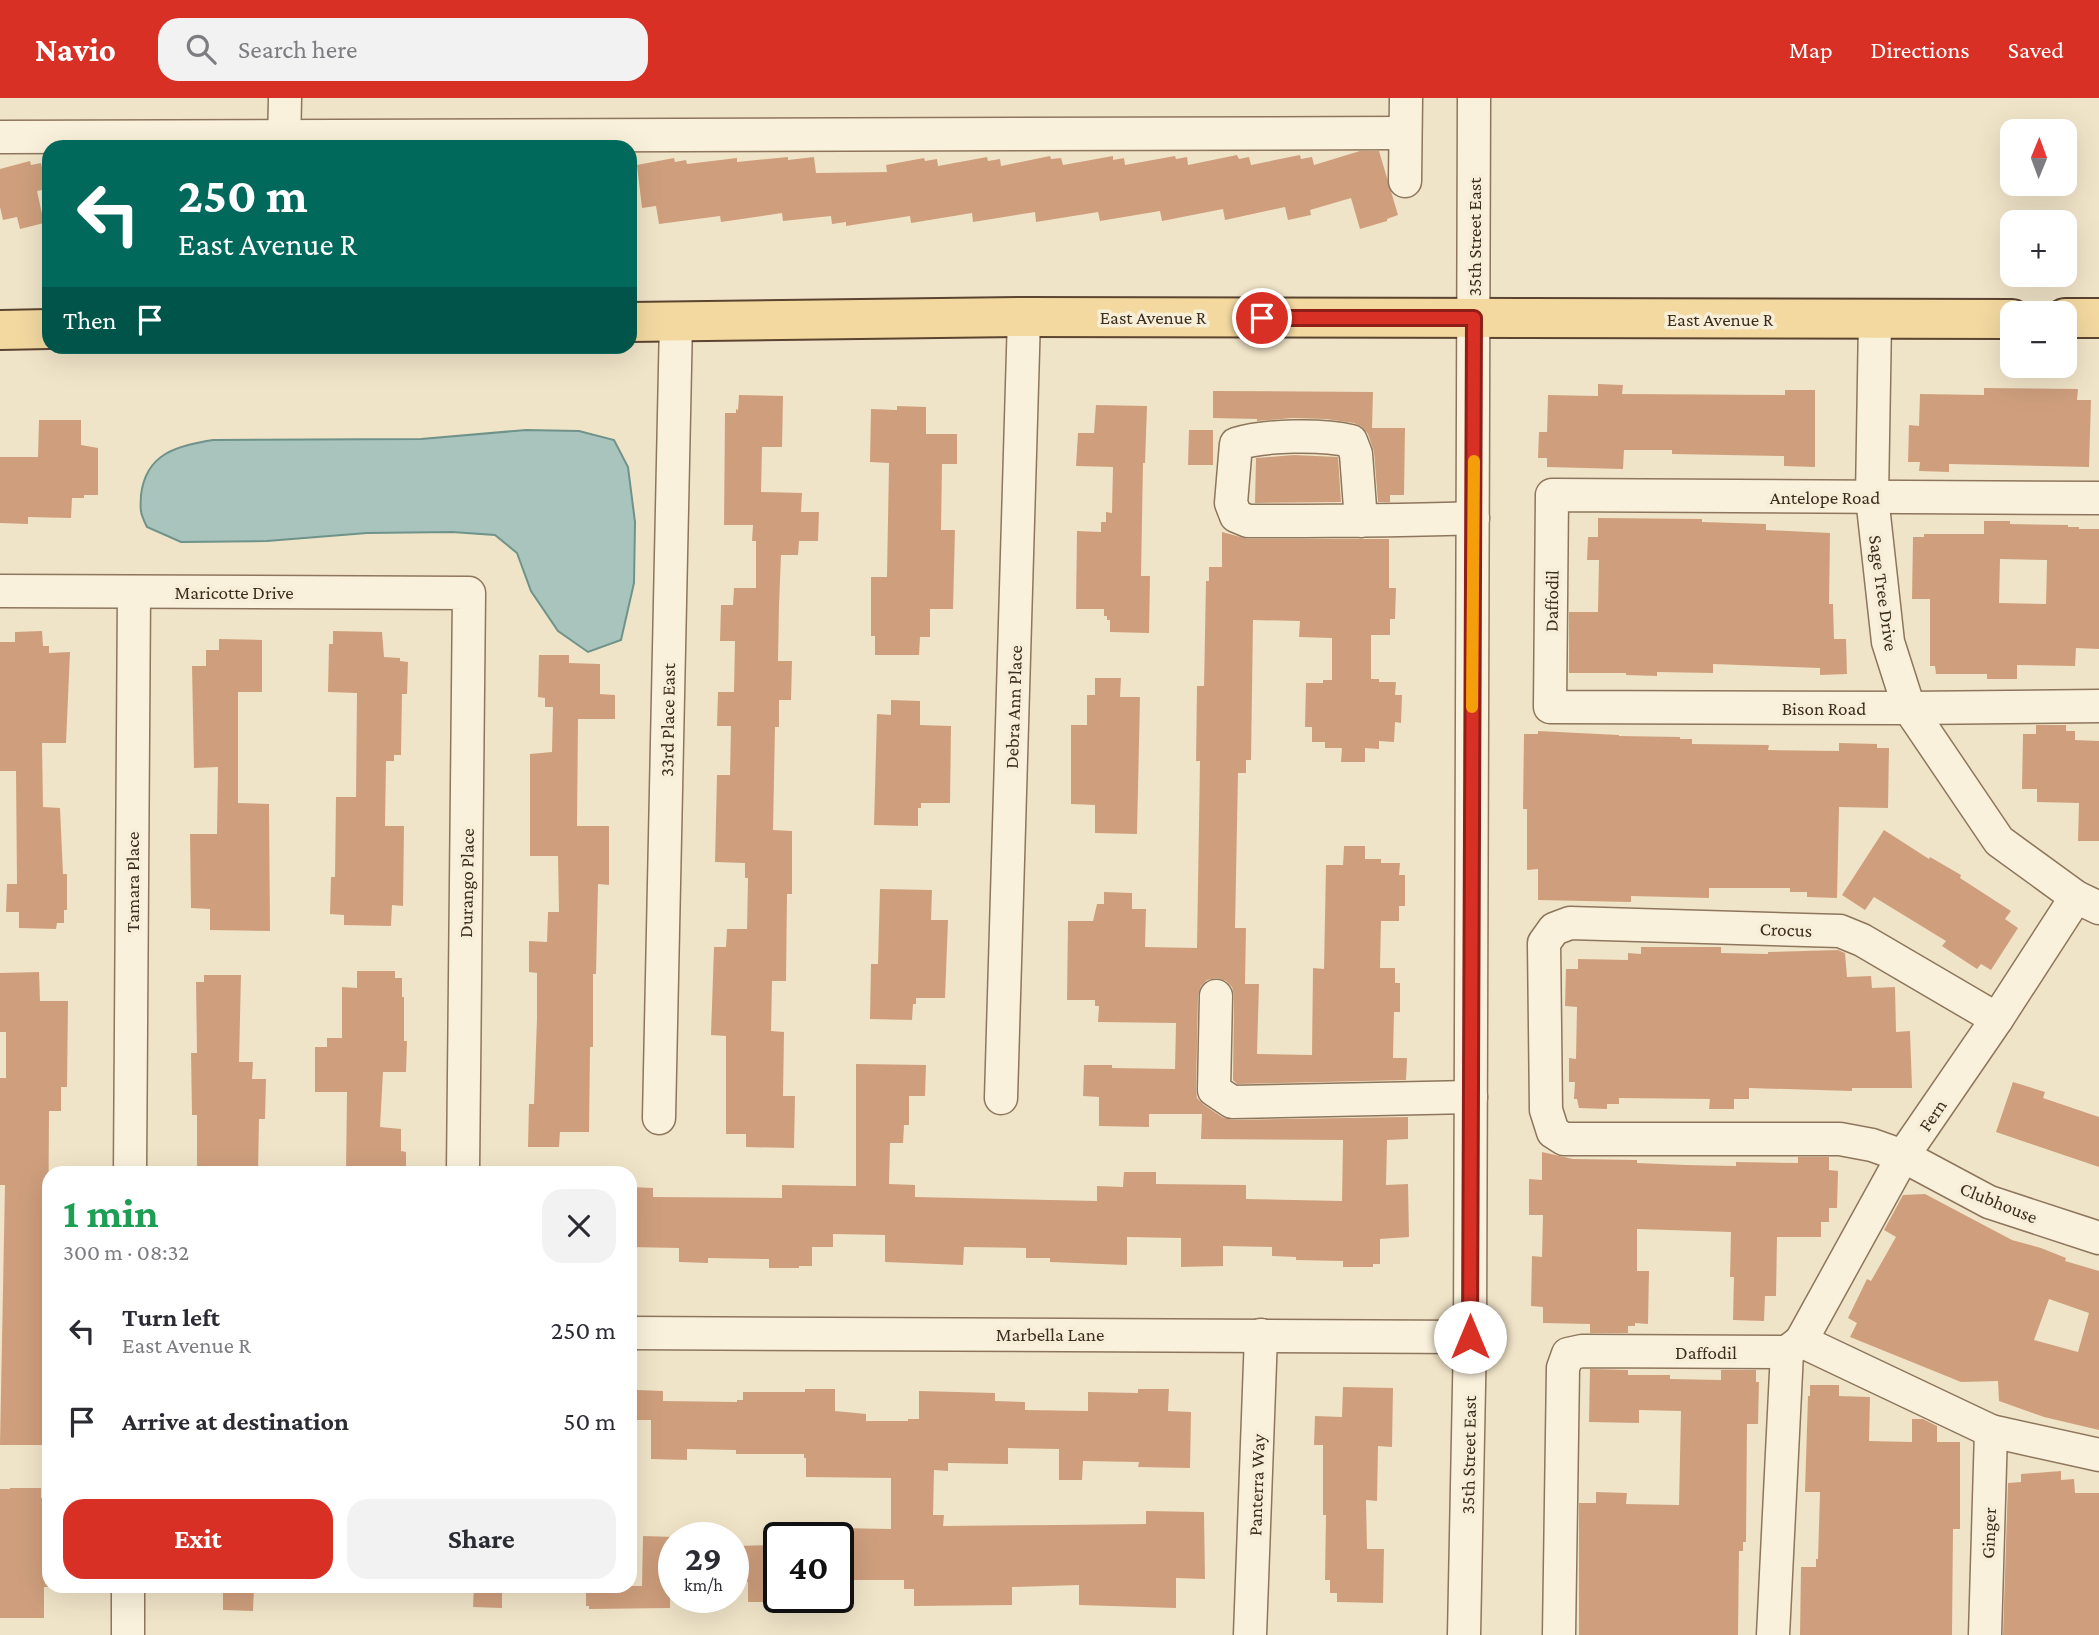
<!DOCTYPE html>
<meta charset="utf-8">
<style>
:root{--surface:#fff;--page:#f2f2f3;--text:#2b2b33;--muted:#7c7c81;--accent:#d93025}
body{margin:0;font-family:"Crimson Pro",serif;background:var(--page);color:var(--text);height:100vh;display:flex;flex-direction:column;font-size:26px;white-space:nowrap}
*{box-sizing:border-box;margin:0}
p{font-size:23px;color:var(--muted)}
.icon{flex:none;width:38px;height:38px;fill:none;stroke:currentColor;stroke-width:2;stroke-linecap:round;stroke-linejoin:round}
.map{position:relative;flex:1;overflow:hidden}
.side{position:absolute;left:42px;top:1068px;width:595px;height:427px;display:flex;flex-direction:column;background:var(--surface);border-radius:21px;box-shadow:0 7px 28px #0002}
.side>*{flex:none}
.hud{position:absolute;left:42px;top:42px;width:595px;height:214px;border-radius:21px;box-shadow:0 7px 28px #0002;background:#00695c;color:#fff;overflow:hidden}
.needle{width:46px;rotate:1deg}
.controls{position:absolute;left:2000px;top:21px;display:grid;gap:14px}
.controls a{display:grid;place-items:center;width:77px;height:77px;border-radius:14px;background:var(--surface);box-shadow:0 7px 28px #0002;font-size:35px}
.speed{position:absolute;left:658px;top:1424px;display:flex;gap:14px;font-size:35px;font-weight:700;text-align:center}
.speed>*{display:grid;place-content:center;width:91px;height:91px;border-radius:50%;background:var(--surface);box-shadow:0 7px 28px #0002;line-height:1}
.speed small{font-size:18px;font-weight:400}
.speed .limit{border:4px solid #111;border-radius:10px;background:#fff;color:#111}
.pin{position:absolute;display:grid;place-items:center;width:60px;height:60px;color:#fff;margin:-30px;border:4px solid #fff;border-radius:50%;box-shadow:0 2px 7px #0007}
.me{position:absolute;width:77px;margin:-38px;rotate:0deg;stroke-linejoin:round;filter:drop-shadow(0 0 5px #0008)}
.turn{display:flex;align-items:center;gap:24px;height:147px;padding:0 21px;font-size:32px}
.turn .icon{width:91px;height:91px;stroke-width:2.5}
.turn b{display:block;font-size:49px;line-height:60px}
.then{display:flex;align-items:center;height:66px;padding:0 21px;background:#0003;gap:14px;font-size:26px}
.round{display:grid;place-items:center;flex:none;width:74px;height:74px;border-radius:21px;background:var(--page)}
.head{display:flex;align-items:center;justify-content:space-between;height:119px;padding:0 21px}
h1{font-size:42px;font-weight:700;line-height:52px;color:#1e9e55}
.button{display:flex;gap:14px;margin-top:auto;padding:14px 21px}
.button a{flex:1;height:80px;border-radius:21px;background:var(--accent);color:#fff;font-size:28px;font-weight:700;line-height:80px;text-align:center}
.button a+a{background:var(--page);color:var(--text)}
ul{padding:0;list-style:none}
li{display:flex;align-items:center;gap:21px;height:91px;padding:0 21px}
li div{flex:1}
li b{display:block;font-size:26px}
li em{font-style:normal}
header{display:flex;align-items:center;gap:42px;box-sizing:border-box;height:98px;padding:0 35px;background:var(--accent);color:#fff}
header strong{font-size:33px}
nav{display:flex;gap:38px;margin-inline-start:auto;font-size:24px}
.search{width:490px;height:63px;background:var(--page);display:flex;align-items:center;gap:18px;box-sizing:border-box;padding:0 24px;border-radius:21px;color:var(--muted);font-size:26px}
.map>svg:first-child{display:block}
.water{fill:#a9c4bc;stroke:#6f938a;stroke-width:2}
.building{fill:#cf9f7d;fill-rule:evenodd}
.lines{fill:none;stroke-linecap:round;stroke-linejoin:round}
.minor-casing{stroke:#8d765c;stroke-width:35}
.major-casing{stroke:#5b4430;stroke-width:42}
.minor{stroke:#faf1dc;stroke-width:32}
.major{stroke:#f3d9a0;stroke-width:38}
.route-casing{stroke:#8d1f18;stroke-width:18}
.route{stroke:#d93025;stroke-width:12}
.slow{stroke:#f59e0b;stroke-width:12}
.labels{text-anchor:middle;stroke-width:7;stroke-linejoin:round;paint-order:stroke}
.street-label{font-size:19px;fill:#3d2e20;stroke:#f7eed8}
</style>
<header>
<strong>Navio</strong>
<div class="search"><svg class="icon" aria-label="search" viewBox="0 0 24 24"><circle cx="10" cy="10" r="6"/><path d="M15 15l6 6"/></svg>Search here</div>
<nav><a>Map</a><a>Directions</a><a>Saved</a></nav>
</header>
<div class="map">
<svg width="2099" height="1537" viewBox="0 0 2099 1537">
<rect width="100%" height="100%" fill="#f0e4c8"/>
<path class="water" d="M526,332L579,333L614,342L628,369L635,424L634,485L621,542L588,554L558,533L531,493L517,455L495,437L452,434L367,435L267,443L181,444L147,429C140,415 140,412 141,397C146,355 177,348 213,342L421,341Z"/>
<g class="building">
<polygon points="1360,53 1379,53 1398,117 1387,121 1387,123 1360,131 1351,100 1310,112 1311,117 1288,122 1285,109 1225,122 1223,111 1162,123 1160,113 1100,123 1098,114 1036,124 1035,114 973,124 972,115 911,125 910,118 846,128 846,124 832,126 831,118 783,123 782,115 721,124 720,118 659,126 656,108 642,110 637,67 674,60 675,64 686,62 687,66 737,60 737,64 788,59 788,62 814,59 816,75 887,74 886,67 924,60 925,63 937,61 938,68 987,59 988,63 1000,61 1001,68 1050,58 1051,61 1061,60 1063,67 1113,58 1113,62 1124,60 1125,67 1175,58 1176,61 1187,59 1188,67 1237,57 1239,61 1249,59 1251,67 1300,57 1301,61 1312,59 1314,67"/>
<polygon points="30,63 31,67 41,65 47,91 37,93 44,125 20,131 17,119 3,122 0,109 0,71"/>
<polygon points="1598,286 1623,287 1622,296 1785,297 1785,292 1815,292 1815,369 1784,368 1784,358 1672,356 1672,352 1624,352 1623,371 1547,369 1547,360 1538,360 1539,334 1547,334 1548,297 1598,298"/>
<polygon points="1984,290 2078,291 2077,302 2091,302 2089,369 1949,366 1949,374 1919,373 1920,364 1908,364 1909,327 1919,328 1920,296 1984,297"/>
<polygon points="1213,293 1373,294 1372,330 1405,330 1404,397 1390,397 1390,404 1378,404 1374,354 1368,336 1362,329 1354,325 1326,321 1292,320 1257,323 1257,321 1213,320"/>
<polygon points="739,297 783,298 782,349 762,349 761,394 802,395 801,414 819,414 818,443 799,443 798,457 781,457 779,508 778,563 792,563 791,602 779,602 779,629 775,629 773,732 792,733 792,796 787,796 786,883 772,883 771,933 784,934 783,998 795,998 794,1050 746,1049 746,1036 726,1036 726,938 711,937 714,849 726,849 727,831 747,831 748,780 745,780 745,765 715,764 717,677 730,677 731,628 717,628 718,594 734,594 735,543 720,543 721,507 733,507 734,490 756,490 756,443 752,443 753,427 724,427 725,315 736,315 736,311 738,312"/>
<polygon points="1096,307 1147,308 1145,365 1143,365 1141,478 1150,478 1149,535 1110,534 1110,522 1107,522 1107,518 1104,518 1104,511 1076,511 1077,433 1101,434 1101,424 1106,424 1106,414 1112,415 1113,369 1076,368 1078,335 1094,335"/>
<polygon points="897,308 926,309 926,336 957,336 957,366 942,366 941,432 955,432 953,511 930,511 930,539 920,539 919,557 875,557 875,538 871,538 871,479 887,479 889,365 870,364 871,311 897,312"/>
<polygon points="39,322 81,322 81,347 98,350 98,397 84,397 84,400 72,400 71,420 28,419 28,426 0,425 0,359 38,359"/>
<polygon points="1189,332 1213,332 1213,367 1188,367"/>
<polygon points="1294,357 1338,359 1341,404 1255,405 1256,360"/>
<polygon points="1598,420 1702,421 1702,424 1766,426 1766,432 1830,435 1829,506 1833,506 1834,541 1846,541 1847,576 1820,577 1820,570 1713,566 1713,575 1657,574 1657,578 1626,577 1626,575 1569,575 1569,514 1598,514 1599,462 1587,462 1588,439 1598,439"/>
<path d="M1984,423H2010V426L2068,427V429H2079V431H2099V551L2076,550L2075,568L2017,567V581H1987V576H1936L1935,568H1930V501H1912L1913,439H1924V436H1984ZM2000,461L2047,462L2046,506L1999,505Z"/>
<polygon points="1222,434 1248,441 1389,441 1389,490 1396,490 1395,521 1390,521 1390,537 1371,537 1371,581 1379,581 1379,584 1396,584 1395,597 1402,597 1401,625 1395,624 1394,644 1379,643 1379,651 1365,650 1365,664 1341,664 1342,650 1325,650 1325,644 1312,644 1312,629 1305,629 1306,585 1323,585 1323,582 1332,582 1332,540 1299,539 1300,523 1253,522 1251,662 1246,662 1246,675 1238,675 1235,830 1246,830 1245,886 1259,886 1257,956 1312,957 1313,870 1324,871 1326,767 1343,767 1344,748 1365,748 1365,761 1381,761 1381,765 1400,765 1399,777 1405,777 1405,808 1399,808 1399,823 1381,823 1380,870 1395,870 1395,885 1400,885 1400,914 1394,914 1393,960 1407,960 1406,982 1237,986 1233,982 1234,898 1232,889 1226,883 1216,880 1207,882 1201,888 1198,898 1196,992 1197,1000 1204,1007 1222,1019 1232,1022 1408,1019 1408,1041 1387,1042 1386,1087 1408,1086 1409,1139 1380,1141 1380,1166 1373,1166 1373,1169 1343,1169 1343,1163 1296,1162 1296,1159 1272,1158 1272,1149 1223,1148 1223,1168 1181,1169 1181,1140 1127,1139 1127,1167 1050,1164 1050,1160 1026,1160 1026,1150 964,1149 963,1167 885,1164 885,1137 833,1136 833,1149 812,1149 812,1168 799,1168 799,1170 769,1170 769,1161 708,1160 708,1165 679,1164 679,1150 630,1149 630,1089 653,1090 653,1099 782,1100 782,1087 856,1088 856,966 926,967 925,998 909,998 909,1027 904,1027 903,1045 890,1045 889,1086 915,1087 915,1099 1097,1103 1097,1088 1123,1089 1124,1074 1156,1074 1156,1086 1246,1087 1246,1101 1342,1103 1343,1042 1201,1041 1202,1016 1149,1016 1149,1029 1099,1028 1099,999 1083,998 1084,967 1112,967 1112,970 1175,971 1176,925 1098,924 1099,908 1095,908 1095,902 1067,902 1068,823 1093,823 1097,806 1104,806 1104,794 1132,795 1132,811 1146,811 1145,849 1197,850 1200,663 1196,663 1197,588 1204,588 1206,483 1209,483 1209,469 1222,469"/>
<polygon points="42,533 43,548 49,548 49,555 70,554 66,645 42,645 43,709 60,710 63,776 67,776 67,812 64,812 64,825 57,825 56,831 19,830 19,814 6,814 7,786 17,786 16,673 0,673 0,544 15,544 15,534"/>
<polygon points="333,533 382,534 384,559 400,560 400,563 408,564 407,596 402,596 401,657 394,657 394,663 386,663 385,728 404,728 403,808 392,807 391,828 344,827 344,817 330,816 331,779 335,779 336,699 356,699 357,595 328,594 329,546 333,546"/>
<polygon points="219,541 262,542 262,594 238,594 238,705 269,706 270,833 210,832 210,811 191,810 190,736 217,736 218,669 194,670 192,568 206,568 206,552 219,552"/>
<polygon points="539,557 569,557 569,565 600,566 600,596 615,597 615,621 578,621 577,728 609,728 609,787 598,786 596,876 593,876 593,949 590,949 589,1034 560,1034 559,1049 528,1049 529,1006 534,1006 537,920 537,875 529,874 529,843 547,844 548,814 559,814 558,758 530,758 530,656 552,654 553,609 545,609 545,600 538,599"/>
<polygon points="1095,580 1121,580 1120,599 1140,599 1137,736 1095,735 1095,707 1071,706 1071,627 1087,627 1087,597 1095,597"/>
<polygon points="891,602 920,603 920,627 951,628 950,705 921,705 921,710 918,710 918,728 874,727 877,616 891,617"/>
<polygon points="2036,627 2066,627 2066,633 2075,633 2075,642 2099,643 2099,743 2078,743 2079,705 2037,704 2037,691 2022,691 2023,636 2036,636"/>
<polygon points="1538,633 1619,637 1619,638 1680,639 1680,641 1692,641 1692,646 1769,647 1768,652 1839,653 1839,645 1877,646 1877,650 1889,650 1888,710 1839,709 1837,800 1807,799 1807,794 1790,794 1790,790 1709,790 1709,800 1631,798 1631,804 1538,802 1538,771 1527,772 1527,711 1523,711 1524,636 1538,636"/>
<polygon points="1884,732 1929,761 1930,759 1961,777 1960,780 2011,813 2005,821 2018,830 1991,872 1981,866 1977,871 1942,848 1946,843 1874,799 1865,812 1842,797"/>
<polygon points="880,791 932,792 931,822 948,822 945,900 916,900 916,906 913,906 912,922 870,921 871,866 878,866"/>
<polygon points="1641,849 1721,849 1721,855 1768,856 1768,854 1838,852 1845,855 1847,879 1871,878 1872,890 1895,889 1896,934 1910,933 1912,990 1852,990 1852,993 1749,990 1749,1001 1734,1001 1734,1011 1709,1011 1710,1001 1619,1000 1619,1006 1607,1006 1607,1011 1579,1010 1577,1001 1574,1001 1575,984 1569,984 1569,960 1576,961 1577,909 1565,908 1566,871 1578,871 1578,861 1628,862 1628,855 1641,856"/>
<polygon points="357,873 395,873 395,880 402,880 402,899 404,899 404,943 407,943 406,974 383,974 380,1029 401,1031 401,1053 406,1054 406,1074 346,1074 347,994 315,994 315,949 327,949 327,940 342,940 342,889 357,890"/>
<polygon points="39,874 40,903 68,903 67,989 61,989 61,1013 49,1013 47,1347 0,1347 5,1087 0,1087 0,980 6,980 6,934 0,934 0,875"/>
<polygon points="204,877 241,877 239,964 253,964 252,981 266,981 265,1021 259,1021 258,1074 197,1074 197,1017 192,1017 191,955 197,955 196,884 204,884"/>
<polygon points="2013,984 2045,994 2043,1000 2099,1019 2099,1069 1996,1034"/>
<polygon points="1542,1054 1573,1061 1637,1062 1637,1065 1686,1067 1736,1068 1736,1064 1798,1065 1798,1059 1829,1059 1829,1072 1838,1073 1837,1110 1829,1110 1829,1124 1821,1124 1821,1139 1777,1139 1776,1198 1765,1198 1764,1223 1733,1222 1734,1179 1730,1179 1731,1134 1637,1131 1637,1173 1649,1173 1648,1226 1635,1225 1635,1228 1628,1228 1628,1235 1590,1235 1590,1226 1543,1225 1543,1209 1531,1208 1532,1158 1542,1159 1543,1117 1529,1117 1529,1081 1542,1082"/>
<path d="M1925,1096L2012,1142L2041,1150L2066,1160L2065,1163L2099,1173V1332L2044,1319L1999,1303L1998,1283L1961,1284L1850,1239L1857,1225L1848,1220L1867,1181L1871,1183L1896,1139L1884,1132L1903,1097ZM2049,1201L2089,1215L2078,1254L2034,1242Z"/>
<polygon points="1590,1271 1628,1272 1628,1277 1670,1277 1670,1281 1721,1282 1721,1272 1756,1272 1756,1284 1759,1284 1758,1326 1747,1326 1746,1444 1743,1444 1743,1453 1739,1453 1738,1537 1579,1537 1579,1405 1596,1405 1596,1394 1627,1395 1626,1406 1679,1407 1681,1313 1639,1312 1639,1325 1589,1324"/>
<polygon points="1810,1287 1839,1287 1839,1298 1870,1299 1869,1343 1912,1344 1912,1321 1923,1321 1937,1328 1937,1344 1960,1344 1960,1431 1953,1431 1952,1537 1800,1537 1801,1469 1816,1469 1816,1461 1818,1461 1820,1394 1805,1394 1808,1298 1810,1298"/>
<polygon points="1343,1289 1393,1290 1392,1349 1378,1348 1377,1403 1366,1402 1367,1451 1384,1451 1383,1505 1337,1504 1337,1495 1330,1495 1330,1482 1325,1482 1326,1417 1323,1417 1323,1347 1314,1347 1315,1318 1342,1319"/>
<polygon points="805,1291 835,1291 835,1313 866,1316 866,1323 908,1323 908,1321 919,1321 919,1293 995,1295 995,1303 1025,1304 1025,1312 1088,1313 1088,1294 1138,1295 1138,1291 1169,1291 1168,1313 1191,1314 1190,1370 1138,1369 1139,1364 1083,1363 1082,1382 1059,1382 1059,1351 1008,1350 1008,1366 948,1365 948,1373 934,1372 933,1417 944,1417 943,1428 1058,1427 1146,1426 1146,1413 1204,1414 1205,1481 1176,1480 1176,1510 1079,1507 1079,1487 1012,1489 1012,1507 914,1508 914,1491 904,1491 904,1482 838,1482 838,1430 891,1431 891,1380 806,1379 806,1360 804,1360 804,1356 736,1356 736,1352 687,1351 687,1362 651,1361 651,1322 637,1322 637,1292 663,1293 663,1303 737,1304 737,1302 743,1302 743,1294 805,1294"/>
<polygon points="2061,1373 2061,1382 2074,1381 2075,1395 2099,1395 2099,1537 2003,1537 2008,1385 2021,1384 2021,1376"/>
<polygon points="10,1390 41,1390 41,1400 48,1400 49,1489 44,1489 44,1520 0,1520 0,1391 10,1391"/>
<polygon points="643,1438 674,1439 674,1486 670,1486 670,1510 589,1511 589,1508 586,1508 586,1488 642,1488"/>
<polygon points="778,1447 779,1504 748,1504 748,1484 741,1483 741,1478 733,1477 733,1448"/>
<polygon points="223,1488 254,1488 253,1513 223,1512"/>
<polygon points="474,1488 502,1488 502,1510 473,1509"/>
</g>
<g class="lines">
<g class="minor-casing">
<g id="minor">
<polyline points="0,39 1405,35"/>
<polyline points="284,49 285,0"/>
<polyline points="1405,83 1406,0"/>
<polyline points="1875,222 1872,399 1888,544 1909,610 1999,743 2076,799 2099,810"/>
<polyline points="2099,400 1552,397 1550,609 1909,610 2099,608"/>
<path d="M1361,423L1356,356L1351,343C1322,336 1264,337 1236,346L1231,405L1236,418L1248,423C1323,423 1398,423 1473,420"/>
<polyline points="0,493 469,495 463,1074"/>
<polyline points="1216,898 1214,992 1232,1004 1471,999"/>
<polyline points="1997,921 1862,842 1840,833 1570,825 1554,831 1544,845 1546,1012 1553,1034 1564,1041 1840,1041 1872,1047 1903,1058 1989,1104 2099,1140"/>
<polyline points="1001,1000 1024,219"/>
<polyline points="659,1020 676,223"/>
<polyline points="130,1074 134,494"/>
<polyline points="630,1235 1470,1239"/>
<polyline points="1801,1243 1903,1058 1997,921 2076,799"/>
<polyline points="128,1537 128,1488"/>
<polyline points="1250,1537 1261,1237"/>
<polyline points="1464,1537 1470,1239 1474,0"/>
<polyline points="1559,1537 1563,1270 1568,1256 1582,1253 1787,1254 1801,1243 1991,1333 2099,1357"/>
<polyline points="1773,1537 1787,1254"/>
<polyline points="1985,1537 1991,1333"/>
</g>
</g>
<g class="major-casing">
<g id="major">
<polyline points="2065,220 2099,220"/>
<polyline points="630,224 1024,219 2012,221"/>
<polyline points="0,232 49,231"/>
</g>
</g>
<use href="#minor" class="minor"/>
<use href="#major" class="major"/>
</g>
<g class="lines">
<g class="route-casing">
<polyline id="route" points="1262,220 1474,220 1470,1239"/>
</g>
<use href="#route" class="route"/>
<polyline class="slow" points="1472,609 1474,363"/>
</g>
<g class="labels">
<g class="street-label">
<text transform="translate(1474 139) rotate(-90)" y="7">35th Street East</text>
<text x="1153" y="226">East Avenue R</text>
<text x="1720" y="228">East Avenue R</text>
<text x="1825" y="406">Antelope Road</text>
<text x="234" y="501">Maricotte Drive</text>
<text transform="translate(1884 495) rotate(82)" y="7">Sage Tree Drive</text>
<text transform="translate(1551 503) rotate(-89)" y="7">Daffodil</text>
<text transform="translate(1013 609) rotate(-88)" y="7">Debra Ann Place</text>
<text x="1824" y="617">Bison Road</text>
<text transform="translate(667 622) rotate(-89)" y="7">33rd Place East</text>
<text transform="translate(132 784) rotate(-90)" y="7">Tamara Place</text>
<text transform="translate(466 785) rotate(-89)" y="7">Durango Place</text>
<text transform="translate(1786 831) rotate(2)" y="7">Crocus</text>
<text transform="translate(1932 1017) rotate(-56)" y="7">Fern</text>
<text transform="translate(1999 1104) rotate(22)" y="7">Clubhouse</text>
<text x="1050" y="1243">Marbella Lane</text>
<text x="1706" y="1261">Daffodil</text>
<text transform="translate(1468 1357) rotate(-89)" y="7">35th Street East</text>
<text transform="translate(1256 1387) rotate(-88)" y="7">Panterra Way</text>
<text transform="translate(1988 1435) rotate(-88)" y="7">Ginger</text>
</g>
</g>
</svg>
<div class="controls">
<a><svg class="needle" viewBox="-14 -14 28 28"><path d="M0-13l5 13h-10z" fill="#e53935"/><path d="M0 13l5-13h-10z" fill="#7c7c81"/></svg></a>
<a>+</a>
<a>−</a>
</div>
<div class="speed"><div>29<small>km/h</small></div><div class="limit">40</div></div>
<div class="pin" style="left:1262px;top:220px;background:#d93025"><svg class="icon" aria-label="arrive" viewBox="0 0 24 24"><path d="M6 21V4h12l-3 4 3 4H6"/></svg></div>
<svg class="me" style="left:1470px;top:1239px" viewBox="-20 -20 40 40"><circle r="19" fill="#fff"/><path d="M0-13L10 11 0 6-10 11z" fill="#d93025"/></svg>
<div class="hud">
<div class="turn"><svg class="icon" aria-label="left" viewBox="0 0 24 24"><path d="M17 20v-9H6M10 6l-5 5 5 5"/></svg><div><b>250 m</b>East Avenue R</div></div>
<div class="then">Then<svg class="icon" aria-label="arrive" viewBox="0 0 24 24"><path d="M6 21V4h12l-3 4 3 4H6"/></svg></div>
</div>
<section class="side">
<div class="head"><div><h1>1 min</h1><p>300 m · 08:32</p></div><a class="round"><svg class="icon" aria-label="close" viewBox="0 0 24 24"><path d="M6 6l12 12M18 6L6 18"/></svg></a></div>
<ul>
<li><svg class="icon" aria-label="left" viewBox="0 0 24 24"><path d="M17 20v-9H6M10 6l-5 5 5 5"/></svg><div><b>Turn left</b><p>East Avenue R</p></div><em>250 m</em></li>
<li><svg class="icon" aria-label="arrive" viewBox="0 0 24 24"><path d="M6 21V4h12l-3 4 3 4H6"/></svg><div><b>Arrive at destination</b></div><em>50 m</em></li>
</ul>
<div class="button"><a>Exit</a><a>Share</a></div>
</section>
</div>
